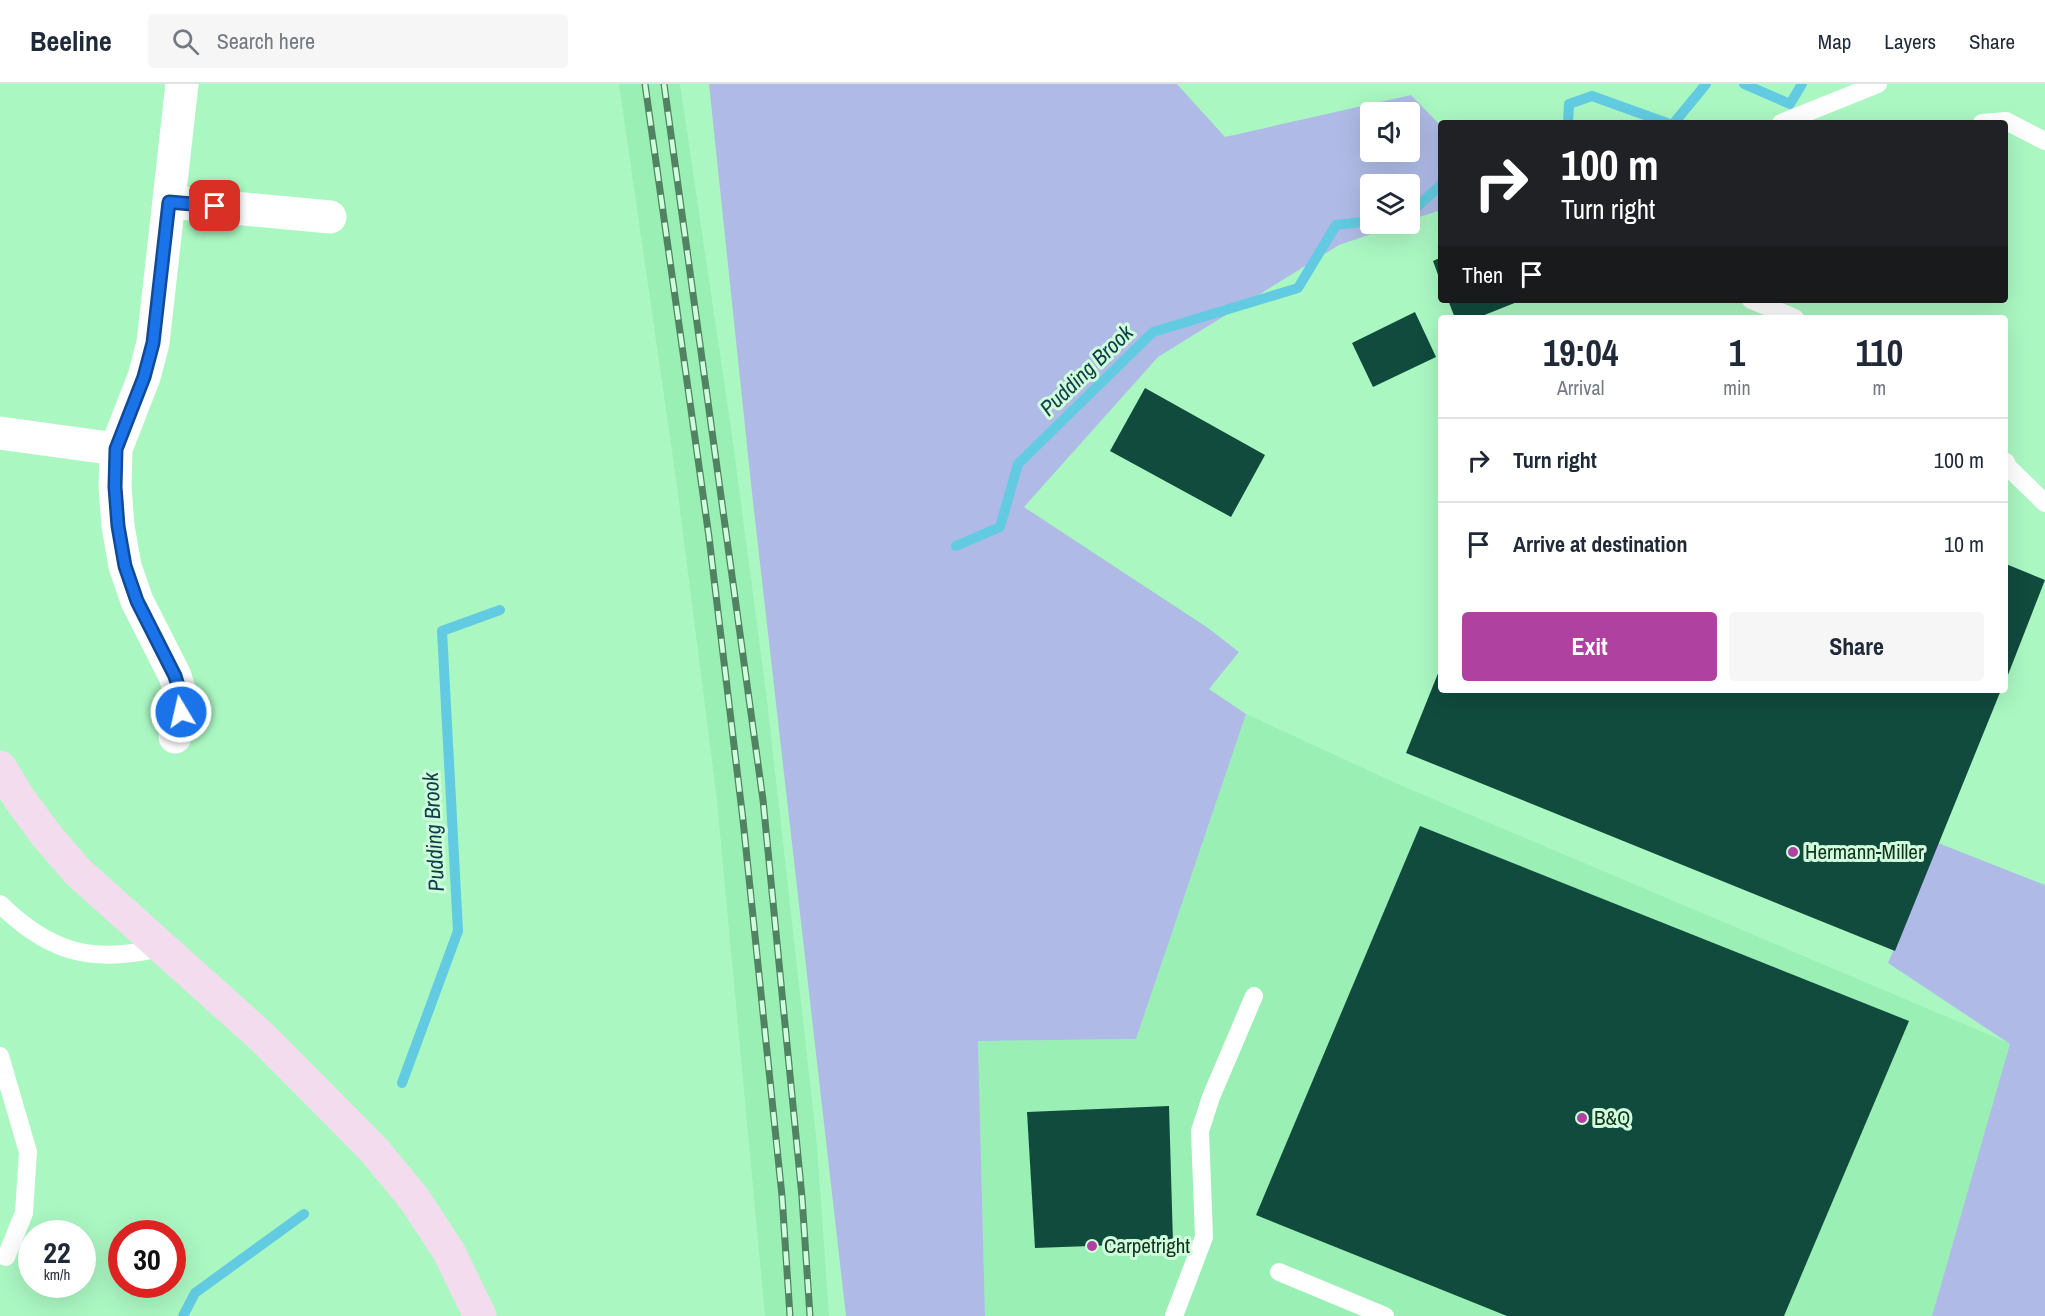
<!DOCTYPE html>
<style>
:root{--surface:#fff;--page:#f6f6f7;--text:#1f2937;--muted:#747a83;--line:#e0e1e3;--accent:#af42a0}
body{margin:0;font-family:"Archivo Narrow",sans-serif;background:var(--page);color:var(--text);height:100vh;display:flex;flex-direction:column;font-size:22px;white-space:nowrap}
*{box-sizing:border-box;margin:0}
p{font-size:20px;color:var(--muted)}
.icon{flex:none;width:33px;height:33px;fill:none;stroke:currentColor;stroke-width:2;stroke-linecap:round;stroke-linejoin:round}
.map{position:relative;flex:1;overflow:hidden}
.drawer{position:absolute;left:1438px;top:231px;width:570px;height:378px;display:flex;flex-direction:column;background:var(--surface);border-radius:6px;box-shadow:0 6px 24px #0002}
.drawer>*{flex:none}
.banner{position:absolute;left:1438px;top:36px;width:570px;height:183px;border-radius:6px;box-shadow:0 6px 24px #0002;background:#202124;color:#fff;overflow:hidden}
.controls{position:absolute;left:1360px;top:18px;display:grid;gap:12px}
.controls a{display:grid;place-items:center;width:60px;height:60px;border-radius:6px;background:var(--surface);box-shadow:0 6px 24px #0002;font-size:30px}
.speed{position:absolute;left:18px;top:1136px;display:flex;gap:12px;font-size:30px;font-weight:700;text-align:center}
.speed>*{display:grid;place-content:center;width:78px;height:78px;border-radius:50%;background:var(--surface);box-shadow:0 6px 24px #0002;line-height:1}
.speed small{font-size:15px;font-weight:400}
.speed .limit{border:9px solid #d22;background:#fff;color:#111}
.pin{position:absolute;display:grid;place-items:center;width:51px;height:51px;color:#fff;margin:-26px;border-radius:12px;box-shadow:0 3px 9px #0006}
.me{position:absolute;width:66px;margin:-33px;rotate:351deg;stroke-linejoin:round;filter:drop-shadow(0 0 4px #0008)}
.turn{display:flex;align-items:center;gap:21px;height:126px;padding:0 24px;font-size:27px}
.turn .icon{width:78px;height:78px;stroke-width:2.5}
.turn b{display:block;font-size:42px;line-height:51px}
.then{display:flex;align-items:center;height:57px;padding:0 24px;background:#0003;gap:12px;font-size:22px}
.eta{display:flex;justify-content:space-evenly;align-items:center;height:102px;text-align:center}
.eta b{font-size:36px;font-weight:700;line-height:42px}
.button{display:flex;gap:12px;margin-top:auto;padding:12px 24px}
.button a{flex:1;height:69px;border-radius:6px;background:var(--accent);color:#fff;font-size:24px;font-weight:700;line-height:69px;text-align:center}
.button a+a{background:var(--page);color:var(--text)}
ul{padding:0;list-style:none}
li{display:flex;align-items:center;gap:18px;height:84px;padding:0 24px;border-top:2px solid var(--line)}
li div{flex:1}
li b{display:block;font-size:22px}
li em{font-style:normal}
header{display:flex;align-items:center;gap:36px;box-sizing:border-box;height:84px;padding:0 30px;background:var(--surface);border-bottom:2px solid var(--line)}
header strong{font-size:28px}
nav{display:flex;gap:33px;margin-inline-start:auto;font-size:21px}
.search{width:420px;height:54px;background:var(--page);display:flex;align-items:center;gap:15px;box-sizing:border-box;padding:0 21px;border-radius:6px;color:var(--muted);font-size:22px}
.map>svg:first-child{display:block}
.built{fill:#9aefb5}
.green{fill:#afbbe6;fill-rule:evenodd}
.lines{fill:none;stroke-linecap:round;stroke-linejoin:round}
.stream{stroke:#62cbe1;stroke-width:10}
.building{fill:#104b3d}
.lane{stroke:#fff;stroke-width:18}
.street{stroke:#fff;stroke-width:33}
.secondary{stroke:#f2dcee;stroke-width:33}
.rail-casing{stroke:#518362;stroke-width:7}
.rail{stroke:#d0fddc;stroke-width:4.5;stroke-dasharray:14;stroke-linecap:butt}
.route-casing{stroke:#114b97;stroke-width:15}
.route{stroke:#1a73e8;stroke-width:10}
.poi-dot{fill:#af42a0;stroke:#d0fddc;stroke-width:2}
.labels{text-anchor:middle;stroke-width:6;stroke-linejoin:round;paint-order:stroke}
.poi-label{font-size:21px;fill:#13331f;stroke:#d0fddc;text-anchor:start}
.water-label{font-size:22px;font-style:italic;fill:#0e3f48;stroke:#d0fddc}
</style>
<header>
<strong>Beeline</strong>
<div class="search"><svg class="icon" aria-label="search" viewBox="0 0 24 24"><circle cx="10" cy="10" r="6"/><path d="M15 15l6 6"/></svg>Search here</div>
<nav><a>Map</a><a>Layers</a><a>Share</a></nav>
</header>
<div class="map">
<svg width="2045" height="1232" viewBox="0 0 2045 1232">
<rect width="100%" height="100%" fill="#aaf7c2"/>
<g class="built">
<polygon points="619,0 680,0 732,351 767,616 817,1061 829,1232 765,1232 717,717 677,402"/>
<polygon points="1246,630 1400,701 2011,960 1932,1232 985,1232 978,957 1136,955"/>
</g>
<g class="green">
<path d="M709,0H1177L1225,53L1411,11L1441,42V126L1410,136V100H1371V140H1401L1339,161L1158,273L1024,423L1208,544L1239,568L1209,605L1246,630L1136,955L978,957L985,1232H846L752,409ZM1371,28H1410V68H1371Z"/>
<polygon points="1938,759 2045,801 2045,1232 1932,1232 2010,960 1888,879"/>
</g>
<g class="lines">
<g class="stream">
<polyline points="1744,0 1790,20 1802,0"/>
<polyline points="1568,39 1569,20 1592,12 1667,39"/>
<polyline points="1674,39 1706,0"/>
<polyline points="1410,129 1442,100"/>
<polyline points="956,462 1000,443 1018,380 1153,248 1298,204 1336,141 1371,137"/>
<polyline points="402,999 458,847 442,547 500,526"/>
<polyline points="183,1232 195,1209 304,1130"/>
</g>
</g>
<g class="building">
<polygon points="1442,173 1442,199 1441,199 1433,177"/>
<polygon points="1448,216 1522,216 1477,234 1455,234"/>
<polygon points="1415,228 1436,273 1373,303 1352,259"/>
<polygon points="1145,304 1265,371 1231,433 1110,367"/>
<polygon points="2006,480 2045,496 2006,596"/>
<polygon points="1441,582 1442,606 2001,606 1895,867 1406,669"/>
<polygon points="1420,742 1909,937 1784,1232 1507,1232 1256,1131"/>
<polygon points="1169,1022 1173,1159 1035,1164 1027,1028"/>
</g>
<g class="lines">
<g class="lane">
<polyline points="1781,39 1878,0"/>
<polyline points="1982,39 2006,37 2045,57"/>
<polyline points="1751,216 1795,234"/>
<polyline points="2006,378 2008,383 2045,419"/>
<path d="M0,820C50,869 92,880 160,864"/>
<polyline points="0,972 28,1068 24,1129 6,1173"/>
<polyline points="1279,1188 1385,1232"/>
<polyline points="1174,1232 1204,1153 1200,1047 1211,1013 1254,912"/>
</g>
<g class="street">
<polyline points="169,118 330,133"/>
<polyline points="0,349 116,365"/>
<polyline points="175,653 181,628 181,612 175,592 137,517 125,482 118,442 115,403 116,365 144,293 153,259 182,0"/>
</g>
<polyline class="secondary" points="0,683 19,714 46,751 78,788 263,954 374,1066 415,1116 449,1168 480,1232"/>
<g class="rail-casing">
<g id="rail">
<polyline points="645,0 709,453 743,736 782,1112 790,1232"/>
<polyline points="664,0 763,716 802,1113 810,1232"/>
</g>
</g>
<use href="#rail" class="rail"/>
</g>
<g class="lines">
<g class="route-casing">
<polyline id="route" points="181,628 181,612 175,592 137,517 125,482 118,442 115,403 116,365 144,293 153,259 169,118 215,122"/>
</g>
<use href="#route" class="route"/>
</g>
<g class="poi-dot">
<circle cx="1793" cy="768" r="6"/>
<circle cx="1582" cy="1034" r="6"/>
<circle cx="1092" cy="1162" r="6"/>
</g>
<g class="labels">
<g class="poi-label">
<text x="1805" y="775">Hermann-Miller</text>
<text x="1594" y="1041">B&amp;Q</text>
<text x="1104" y="1169">Carpetright</text>
</g>
<g class="water-label">
<text transform="translate(1086 286) rotate(-44)" y="8">Pudding Brook</text>
<text transform="translate(433 748) rotate(-93)" y="8">Pudding Brook</text>
</g>
</g>
</svg>
<div class="controls">
<a><svg class="icon" aria-label="sound" viewBox="0 0 24 24"><path d="M4 9h4l5-4v14l-5-4H4zM17 9q2 3 0 6"/></svg></a>
<a><svg class="icon" aria-label="layers" viewBox="0 0 24 24"><path d="M12 4l9 5-9 5-9-5zM3 14l9 5 9-5"/></svg></a>
</div>
<div class="speed"><div>22<small>km/h</small></div><div class="limit">30</div></div>
<div class="pin" style="left:215px;top:122px;background:#d93025"><svg class="icon" aria-label="arrive" viewBox="0 0 24 24"><path d="M6 21V4h12l-3 4 3 4H6"/></svg></div>
<svg class="me" style="left:181px;top:628px" viewBox="-20 -20 40 40"><circle r="17" fill="#1a73e8" stroke="#fff" stroke-width="3"/><path d="M0-11L8 9 0 5-8 9z" fill="#fff"/></svg>
<div class="banner">
<div class="turn"><svg class="icon" aria-label="right" viewBox="0 0 24 24"><path d="M7 20v-9h11M14 6l5 5-5 5"/></svg><div><b>100 m</b>Turn right</div></div>
<div class="then">Then<svg class="icon" aria-label="arrive" viewBox="0 0 24 24"><path d="M6 21V4h12l-3 4 3 4H6"/></svg></div>
</div>
<section class="drawer">
<div class="eta">
<div><b>19:04</b><p>Arrival</p></div>
<div><b>1</b><p>min</p></div>
<div><b>110</b><p>m</p></div>
</div>
<ul>
<li><svg class="icon" aria-label="right" viewBox="0 0 24 24"><path d="M7 20v-9h11M14 6l5 5-5 5"/></svg><div><b>Turn right</b></div><em>100 m</em></li>
<li><svg class="icon" aria-label="arrive" viewBox="0 0 24 24"><path d="M6 21V4h12l-3 4 3 4H6"/></svg><div><b>Arrive at destination</b></div><em>10 m</em></li>
</ul>
<div class="button"><a>Exit</a><a>Share</a></div>
</section>
</div>
